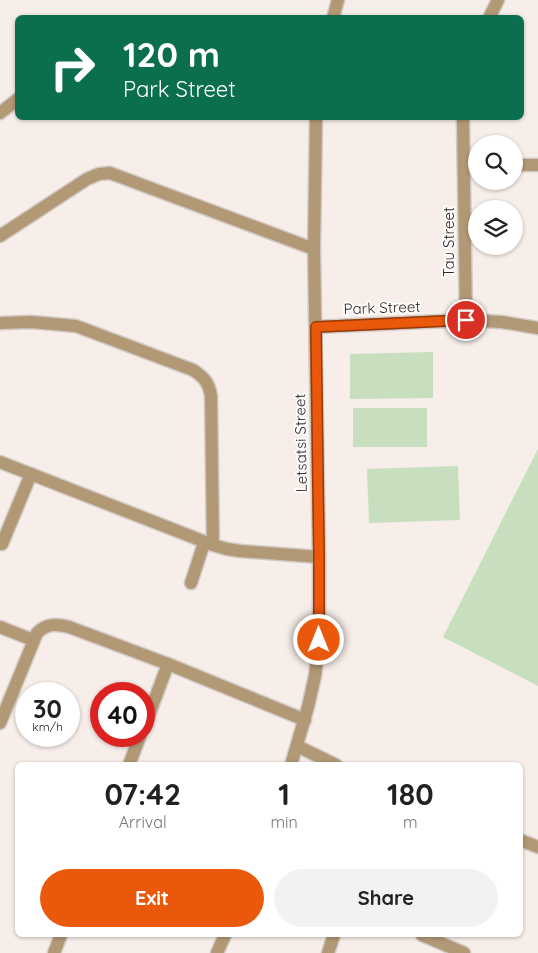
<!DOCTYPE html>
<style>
:root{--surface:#fff;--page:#f2f2f2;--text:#202124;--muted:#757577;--accent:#ea580c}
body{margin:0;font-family:Quicksand,sans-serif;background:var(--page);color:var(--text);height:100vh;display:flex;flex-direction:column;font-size:19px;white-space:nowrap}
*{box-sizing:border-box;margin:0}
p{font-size:16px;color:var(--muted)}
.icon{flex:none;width:28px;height:28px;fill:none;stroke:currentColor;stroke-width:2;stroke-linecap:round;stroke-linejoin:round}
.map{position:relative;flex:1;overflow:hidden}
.sheet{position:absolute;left:15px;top:762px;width:508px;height:175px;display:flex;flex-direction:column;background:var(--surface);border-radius:8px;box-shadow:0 1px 4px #0004}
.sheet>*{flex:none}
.top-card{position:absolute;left:15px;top:15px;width:509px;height:105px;border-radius:8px;box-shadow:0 1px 4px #0004;background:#0b6e4f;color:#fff;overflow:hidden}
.fabs{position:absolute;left:468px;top:135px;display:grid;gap:10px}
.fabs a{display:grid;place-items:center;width:55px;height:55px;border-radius:50%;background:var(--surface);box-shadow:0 1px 4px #0004;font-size:25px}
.speed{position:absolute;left:15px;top:682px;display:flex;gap:10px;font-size:25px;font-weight:700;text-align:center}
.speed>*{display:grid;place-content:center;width:65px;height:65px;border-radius:50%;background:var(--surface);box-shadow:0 1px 4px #0004;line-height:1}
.speed small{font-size:12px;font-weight:400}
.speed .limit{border:8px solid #d22;background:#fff;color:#111}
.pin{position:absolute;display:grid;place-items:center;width:42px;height:42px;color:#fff;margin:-21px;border:2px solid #fff;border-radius:50%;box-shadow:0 1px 5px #0007}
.me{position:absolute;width:55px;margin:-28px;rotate:0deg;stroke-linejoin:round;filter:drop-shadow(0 0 4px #0008)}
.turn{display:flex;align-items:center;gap:18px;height:105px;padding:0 25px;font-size:22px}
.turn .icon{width:65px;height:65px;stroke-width:2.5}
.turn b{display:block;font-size:35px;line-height:42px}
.eta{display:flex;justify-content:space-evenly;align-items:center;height:85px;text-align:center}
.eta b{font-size:30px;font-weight:800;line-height:35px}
.primary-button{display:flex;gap:10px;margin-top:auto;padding:10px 25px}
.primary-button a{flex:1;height:58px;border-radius:30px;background:var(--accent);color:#fff;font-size:20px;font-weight:800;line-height:58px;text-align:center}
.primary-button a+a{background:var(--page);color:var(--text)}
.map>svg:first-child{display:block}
.green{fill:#c7dfbf}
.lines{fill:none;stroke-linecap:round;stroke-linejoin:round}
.minor-casing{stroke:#d2cac6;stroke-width:15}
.tertiary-casing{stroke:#d2cac6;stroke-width:15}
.minor{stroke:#b29975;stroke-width:12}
.tertiary{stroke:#b29975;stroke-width:12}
.route-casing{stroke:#983908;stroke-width:12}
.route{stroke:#ea580c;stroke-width:9}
.labels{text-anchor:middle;stroke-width:4;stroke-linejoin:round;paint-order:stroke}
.street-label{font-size:15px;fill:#2b2826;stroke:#fefcfb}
</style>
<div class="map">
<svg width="538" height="953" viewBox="0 0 538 953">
<rect width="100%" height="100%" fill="#f7ede9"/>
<g class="green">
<polygon points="433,352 433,398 350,399 350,354"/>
<rect x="353" y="408" width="74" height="39"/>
<polygon points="538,449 538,686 443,637"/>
<polygon points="458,466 460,520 369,523 367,469"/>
</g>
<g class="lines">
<g class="minor-casing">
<g id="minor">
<polyline points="489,18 498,0"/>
<polyline points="0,113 18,99"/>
<polyline points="463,118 466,320"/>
<polyline points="514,165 538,165"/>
<polyline points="0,236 87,179 99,174 110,173 314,249"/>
<path d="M0,323L31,322L76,326L193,370C204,377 209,383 211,396L213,545"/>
<polyline points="316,327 466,320 502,322 538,328"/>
<polyline points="0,462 213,545 227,549 240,551 319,557"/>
<polyline points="2,544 31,474"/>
<polyline points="191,583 204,543"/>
<polyline points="0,627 33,640"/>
<path d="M0,723L37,633C47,623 57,624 69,627L168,664L305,720"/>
<polyline points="144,728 168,664"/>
<polyline points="297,746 336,765"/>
<polyline points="129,765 140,736"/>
<polyline points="520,840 538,847"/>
<polyline points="422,935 464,953"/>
<polyline points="54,953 61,935"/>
<polyline points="328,953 334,935"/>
</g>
</g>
<g class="tertiary-casing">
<g id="tertiary">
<polyline points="333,18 338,0"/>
<polyline points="291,765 308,707 315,676 319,640 319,557 314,249 316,118"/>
<polyline points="217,953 225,935"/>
</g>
</g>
<use href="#minor" class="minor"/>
<use href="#tertiary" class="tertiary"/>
</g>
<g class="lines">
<g class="route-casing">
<polyline id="route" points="319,640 319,557 316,327 466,320"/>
</g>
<use href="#route" class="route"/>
</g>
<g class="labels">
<g class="street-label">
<text transform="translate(449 242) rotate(-90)" y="5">Tau Street</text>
<text transform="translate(382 308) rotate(-2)" y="5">Park Street</text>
<text transform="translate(301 443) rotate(-91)" y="5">Letsatsi Street</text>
</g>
</g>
</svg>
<div class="fabs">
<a><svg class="icon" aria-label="search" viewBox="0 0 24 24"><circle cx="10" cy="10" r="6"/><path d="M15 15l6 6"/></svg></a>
<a><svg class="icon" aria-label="layers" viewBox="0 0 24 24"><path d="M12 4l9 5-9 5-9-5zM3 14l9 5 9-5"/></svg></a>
</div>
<div class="speed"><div>30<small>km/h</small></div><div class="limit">40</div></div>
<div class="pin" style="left:466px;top:320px;background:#d93025"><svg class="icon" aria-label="arrive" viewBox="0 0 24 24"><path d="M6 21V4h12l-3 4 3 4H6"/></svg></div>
<svg class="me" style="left:319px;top:640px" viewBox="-20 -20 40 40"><circle r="17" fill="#ea580c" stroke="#fff" stroke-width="3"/><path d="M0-11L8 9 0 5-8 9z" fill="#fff"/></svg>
<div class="top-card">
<div class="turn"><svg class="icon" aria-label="right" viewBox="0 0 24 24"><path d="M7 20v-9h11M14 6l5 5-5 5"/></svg><div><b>120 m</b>Park Street</div></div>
</div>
<section class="sheet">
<div class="eta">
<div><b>07:42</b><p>Arrival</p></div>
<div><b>1</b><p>min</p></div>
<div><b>180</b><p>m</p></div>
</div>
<div class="primary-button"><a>Exit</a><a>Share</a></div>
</section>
</div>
